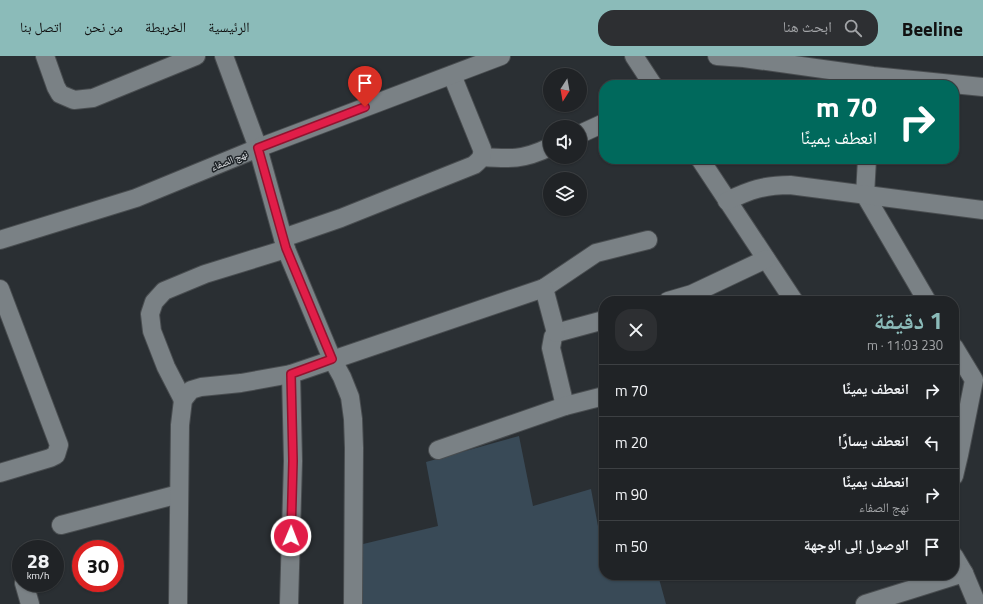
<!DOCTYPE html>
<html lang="ar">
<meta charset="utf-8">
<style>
:root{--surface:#202326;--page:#2d2f32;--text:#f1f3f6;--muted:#a2a4a7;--line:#3d4043;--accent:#8bbbb9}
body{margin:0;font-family:"Titillium Web","Noto Naskh Arabic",sans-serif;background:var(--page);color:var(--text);direction:rtl;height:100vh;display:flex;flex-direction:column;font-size:15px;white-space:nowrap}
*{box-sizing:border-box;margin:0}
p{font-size:13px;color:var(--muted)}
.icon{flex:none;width:22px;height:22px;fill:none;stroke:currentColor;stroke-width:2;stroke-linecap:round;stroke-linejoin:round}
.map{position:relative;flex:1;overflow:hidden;direction:ltr}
.drawer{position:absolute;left:599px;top:240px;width:360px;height:284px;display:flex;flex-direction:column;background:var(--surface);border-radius:16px;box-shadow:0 1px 3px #0004,0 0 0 1px var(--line);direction:rtl}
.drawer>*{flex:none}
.hud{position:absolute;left:599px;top:24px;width:360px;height:84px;border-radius:16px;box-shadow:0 1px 3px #0004,0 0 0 1px var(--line);direction:rtl;background:#00695c;color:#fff;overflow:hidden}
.needle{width:26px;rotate:191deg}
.controls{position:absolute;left:543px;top:12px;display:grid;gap:8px}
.controls a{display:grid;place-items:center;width:44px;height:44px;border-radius:50%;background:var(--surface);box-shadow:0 1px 3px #0004,0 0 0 1px var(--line);font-size:20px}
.speed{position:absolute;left:12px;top:484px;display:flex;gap:8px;font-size:20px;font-weight:700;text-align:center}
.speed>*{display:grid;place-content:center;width:52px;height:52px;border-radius:50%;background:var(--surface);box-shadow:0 1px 3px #0004,0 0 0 1px var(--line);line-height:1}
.speed small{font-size:10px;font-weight:400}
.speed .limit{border:6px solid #d22;background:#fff;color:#111}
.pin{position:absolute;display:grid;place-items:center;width:34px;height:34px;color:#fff;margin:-41px -17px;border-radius:50% 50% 50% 0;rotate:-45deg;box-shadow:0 0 4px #0007}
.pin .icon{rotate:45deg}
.me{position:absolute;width:44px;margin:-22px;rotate:1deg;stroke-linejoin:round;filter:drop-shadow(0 0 3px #0008)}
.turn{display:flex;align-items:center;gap:14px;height:84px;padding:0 16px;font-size:18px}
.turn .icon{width:52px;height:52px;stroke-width:2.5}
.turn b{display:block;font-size:28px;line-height:34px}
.round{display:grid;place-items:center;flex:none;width:42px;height:42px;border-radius:16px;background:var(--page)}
.summary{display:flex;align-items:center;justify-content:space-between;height:68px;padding:0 16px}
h1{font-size:24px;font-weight:700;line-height:30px;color:var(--accent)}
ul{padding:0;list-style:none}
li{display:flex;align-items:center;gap:12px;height:52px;padding:0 16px;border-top:1px solid var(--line)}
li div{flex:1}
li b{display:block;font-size:15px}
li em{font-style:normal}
header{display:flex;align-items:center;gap:24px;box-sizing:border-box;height:56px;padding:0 20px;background:var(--accent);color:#111}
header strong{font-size:19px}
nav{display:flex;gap:22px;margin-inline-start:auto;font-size:14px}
.search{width:280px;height:36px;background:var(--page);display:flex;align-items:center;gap:10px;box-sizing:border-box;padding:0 14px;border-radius:16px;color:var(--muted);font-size:15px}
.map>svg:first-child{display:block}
.green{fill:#394a57}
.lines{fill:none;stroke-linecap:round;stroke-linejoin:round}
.street-casing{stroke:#494d50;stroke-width:20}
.street{stroke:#7a8185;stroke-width:18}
.route-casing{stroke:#92132f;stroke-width:10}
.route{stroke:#e11d48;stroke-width:7}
.labels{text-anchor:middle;stroke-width:3;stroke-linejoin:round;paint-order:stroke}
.street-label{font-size:10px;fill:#e2e5e8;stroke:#202529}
</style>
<header>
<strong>Beeline</strong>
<div class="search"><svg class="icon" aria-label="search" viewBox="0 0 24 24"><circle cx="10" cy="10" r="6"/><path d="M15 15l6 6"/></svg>ابحث هنا</div>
<nav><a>الرئيسية</a><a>الخريطة</a><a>من نحن</a><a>اتصل بنا</a></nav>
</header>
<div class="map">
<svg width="983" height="548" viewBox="0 0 983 548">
<rect width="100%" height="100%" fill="#2a2f33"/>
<polygon class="green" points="519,380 533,450 591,433 604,502 604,519 658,519 666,548 359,548 359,489 438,470 426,406"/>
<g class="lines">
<g class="street-casing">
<g id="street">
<polyline points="45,0 56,31 60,38 74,44 93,42 196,0"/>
<polyline points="224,0 258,92 286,193 332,303 342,321 350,341 353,363 354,392 353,548"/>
<polyline points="634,0 653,29"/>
<polyline points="717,0 744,2 873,20 983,31"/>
<polyline points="580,78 604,67"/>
<path d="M482,101C510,103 523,104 550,91"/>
<polyline points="700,103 794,245"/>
<polyline points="867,103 865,139 927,245"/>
<path d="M727,145C750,134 764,129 790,129L983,154"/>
<path d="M283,182L341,162L474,109C480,104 483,101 482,93L452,19"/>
<polyline points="0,184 136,142 258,92 501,0"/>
<polyline points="544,232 596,197 648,184"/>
<polyline points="0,233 59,389 56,399 50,402 0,417"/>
<polyline points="668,245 692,238 766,203"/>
<polyline points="954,291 974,324 959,399 954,420"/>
<polyline points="183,344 166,311 152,275 150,258 154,246 164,235 205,218 286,193"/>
<polyline points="565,350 551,292 553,281 556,277 604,264"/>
<polyline points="438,394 565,350 604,340"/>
<polyline points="61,469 179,438"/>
<polyline points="954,500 964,517 977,548"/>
<polyline points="24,527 30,548"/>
<polyline points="178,548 180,369 183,344 191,334 201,331 241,327 291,318 544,232 556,277"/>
<polyline points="289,548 293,405 291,318"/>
<polyline points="865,548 964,517"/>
</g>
</g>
<use href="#street" class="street"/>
</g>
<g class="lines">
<g class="route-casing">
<polyline id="route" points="291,480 293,405 291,318 332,303 286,192 258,92 365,51"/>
</g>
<use href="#route" class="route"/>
</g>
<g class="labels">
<g class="street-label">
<text transform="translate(229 104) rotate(-22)" y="4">نهج الصفاء</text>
</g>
</g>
</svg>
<div class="controls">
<a><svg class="needle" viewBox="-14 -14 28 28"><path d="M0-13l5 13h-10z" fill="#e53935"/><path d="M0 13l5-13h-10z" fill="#a2a4a7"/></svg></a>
<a><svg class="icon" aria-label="sound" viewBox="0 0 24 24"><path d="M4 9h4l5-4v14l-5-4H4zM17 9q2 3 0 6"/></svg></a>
<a><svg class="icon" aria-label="layers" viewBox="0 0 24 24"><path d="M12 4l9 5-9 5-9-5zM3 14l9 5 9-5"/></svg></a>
</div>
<div class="speed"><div>28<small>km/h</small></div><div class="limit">30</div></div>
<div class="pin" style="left:365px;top:51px;background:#d93025"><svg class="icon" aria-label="arrive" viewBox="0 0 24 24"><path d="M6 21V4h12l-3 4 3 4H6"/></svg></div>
<svg class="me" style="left:291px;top:480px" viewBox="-20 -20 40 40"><circle r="17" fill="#e11d48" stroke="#fff" stroke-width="3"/><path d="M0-11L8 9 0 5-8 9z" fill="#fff"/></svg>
<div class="hud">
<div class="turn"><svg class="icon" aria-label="right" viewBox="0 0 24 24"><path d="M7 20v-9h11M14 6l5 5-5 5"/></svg><div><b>70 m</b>انعطف يمينًا</div></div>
</div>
<section class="drawer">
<div class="summary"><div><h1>1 دقيقة</h1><p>230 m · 11:03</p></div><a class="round"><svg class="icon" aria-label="close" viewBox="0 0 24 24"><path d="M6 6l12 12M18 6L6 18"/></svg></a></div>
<ul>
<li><svg class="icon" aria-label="right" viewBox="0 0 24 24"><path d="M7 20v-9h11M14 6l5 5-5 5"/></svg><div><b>انعطف يمينًا</b></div><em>70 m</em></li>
<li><svg class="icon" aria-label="left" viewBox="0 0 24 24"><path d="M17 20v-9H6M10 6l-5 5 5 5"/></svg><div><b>انعطف يسارًا</b></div><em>20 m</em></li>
<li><svg class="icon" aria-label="right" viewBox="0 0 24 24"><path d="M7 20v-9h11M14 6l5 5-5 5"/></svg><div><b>انعطف يمينًا</b><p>نهج الصفاء</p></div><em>90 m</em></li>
<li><svg class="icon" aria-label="arrive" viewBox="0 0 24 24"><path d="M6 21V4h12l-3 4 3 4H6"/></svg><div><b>الوصول إلى الوجهة</b></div><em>50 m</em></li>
</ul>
</section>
</div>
